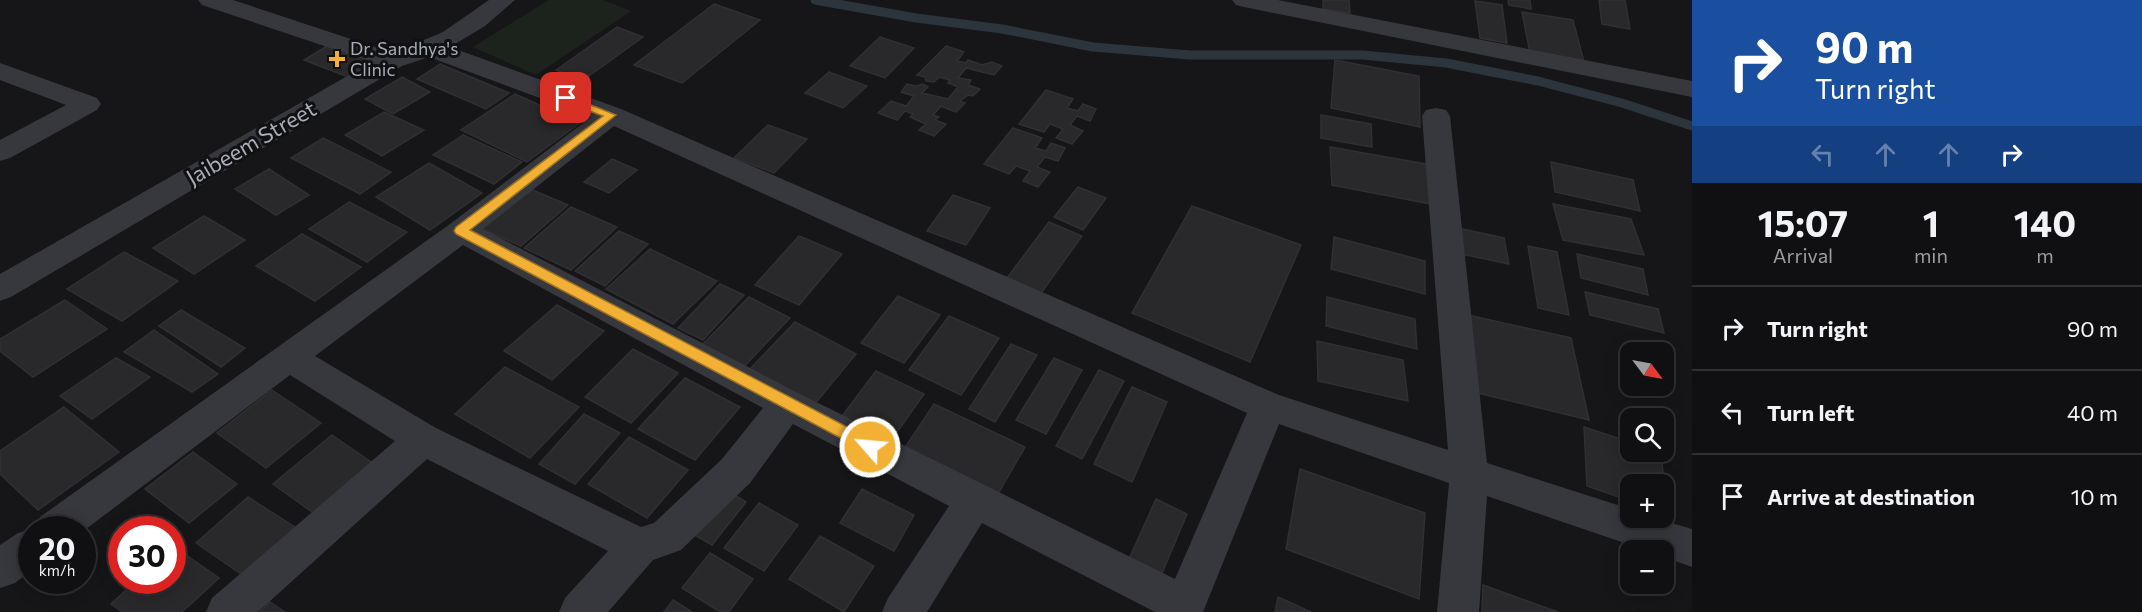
<!DOCTYPE html>
<meta charset="utf-8">
<style>
:root{--surface:#101012;--page:#19191b;--text:#f1f3f6;--muted:#9c9d9f;--line:#303032}
body{margin:0;font-family:Commissioner,sans-serif;background:var(--page);color:var(--text);height:100vh;display:flex;flex-direction:column;font-size:22px;white-space:nowrap}
*{box-sizing:border-box;margin:0}
p{font-size:20px;color:var(--muted)}
.icon{flex:none;width:33px;height:33px;fill:none;stroke:currentColor;stroke-width:2;stroke-linecap:round;stroke-linejoin:round}
.map{position:relative;flex:1;overflow:hidden}
.sheet{display:flex;flex-direction:column;background:var(--surface);width:450px}
.sheet>*{flex:none}
.hud{background:#1a4fa0;color:#fff;overflow:hidden}
.needle{width:39px;rotate:122deg}
.tools{position:absolute;left:1620px;top:342px;display:grid;gap:12px}
.tools a{display:grid;place-items:center;width:54px;height:54px;border-radius:12px;background:var(--surface);box-shadow:0 3px 15px #0003,0 0 0 2px var(--line);font-size:30px}
.speed{position:absolute;left:18px;top:516px;display:flex;gap:12px;font-size:30px;font-weight:700;text-align:center}
.speed>*{display:grid;place-content:center;width:78px;height:78px;border-radius:50%;background:var(--surface);box-shadow:0 3px 15px #0003,0 0 0 2px var(--line);line-height:1}
.speed small{font-size:15px;font-weight:400}
.speed .limit{border:9px solid #d22;background:#fff;color:#111}
.pin{position:absolute;display:grid;place-items:center;width:51px;height:51px;color:#fff;margin:-26px;border-radius:12px;box-shadow:0 3px 9px #0006}
.me{position:absolute;width:66px;margin:-33px;rotate:297deg;stroke-linejoin:round;filter:drop-shadow(0 0 4px #0008)}
.turn{display:flex;align-items:center;gap:21px;height:126px;padding:0 24px;font-size:27px}
.turn .icon{width:78px;height:78px;stroke-width:2.5}
.turn b{display:block;font-size:42px;line-height:51px}
.lanes{display:flex;align-items:center;height:57px;padding:0 24px;background:#0003;justify-content:center;gap:30px;direction:ltr}
.lanes .off{opacity:.35}
.eta{display:flex;justify-content:space-evenly;align-items:center;height:102px;text-align:center}
.eta b{font-size:36px;font-weight:700;line-height:42px}
ul{padding:0;list-style:none}
li{display:flex;align-items:center;gap:18px;height:84px;padding:0 24px;border-top:2px solid var(--line)}
li div{flex:1}
li b{display:block;font-size:22px}
li em{font-style:normal}
main{display:flex;flex:1;min-height:0}
.map>svg:first-child{display:block}
.green{fill:#1c231d}
.lines{fill:none;stroke-linecap:round;stroke-linejoin:round}
.stream{stroke:#2c353c;stroke-width:9}
.building{fill:#29292c;stroke:#303034;stroke-width:1.5}
.minor{fill:#37383d;fill-rule:evenodd}
.route{fill:#f2b134;stroke:#9d7322;stroke-width:1.5}
.poi-dot{fill:#f2b134;stroke:#111113;stroke-width:2}
.labels{text-anchor:middle;stroke-width:6;stroke-linejoin:round;paint-order:stroke}
.far-poi-label{font-size:18px;fill:#a8adb8;stroke:#111113;text-anchor:start}
.street-label{font-size:22px;fill:#a8adb8;stroke:#111113}
</style>
<main>
<div class="map">
<svg width="1692" height="612" viewBox="0 0 1692 612">
<rect width="100%" height="100%" fill="#161618"/>
<polygon class="green" points="549,0 603,0 631,11 536,75 473,47"/>
<g class="lines">
<polyline class="stream" points="815,0 916,18 1002,29 1093,47 1190,55 1363,55 1446,63 1538,81 1622,103 1692,126"/>
</g>
<g class="building">
<polygon points="1323,0 1349,0 1350,13 1323,9"/>
<polygon points="1508,0 1530,0 1531,9 1509,5"/>
<polygon points="1599,0 1625,0 1630,29 1602,24"/>
<polygon points="1475,1 1502,5 1507,43 1480,38"/>
<polygon points="714,4 760,20 682,83 634,65"/>
<polygon points="1522,12 1573,20 1584,62 1530,53"/>
<polygon points="617,27 643,37 582,81 556,70"/>
<polygon points="880,37 914,48 885,78 850,66"/>
<polygon points="330,44 373,60 348,77 304,60"/>
<polygon points="946,46 964,52 957,61 966,63 968,60 982,65 992,62 1002,66 994,75 966,68 958,78 971,80 968,85 980,89 973,96 968,95 960,101 965,103 956,112 941,106 933,115 939,117 935,120 946,124 934,136 919,130 926,124 910,117 913,114 905,111 897,120 878,113 891,101 906,106 914,96 901,92 907,84 916,86 923,84 928,87 922,93 948,99 958,87 948,83 950,80 939,77 934,82 926,81 925,77 917,75"/>
<polygon points="1335,60 1419,76 1420,127 1331,108"/>
<polygon points="440,64 509,93 486,109 417,79"/>
<polygon points="829,72 867,86 843,108 805,93"/>
<polygon points="402,77 430,92 393,114 365,99"/>
<polygon points="1046,90 1073,99 1067,108 1078,111 1083,104 1096,109 1090,121 1077,116 1070,125 1083,131 1072,144 1056,138 1063,129 1050,124 1044,132 1019,124"/>
<polygon points="515,94 580,123 527,162 461,130"/>
<polygon points="384,112 424,130 382,156 345,135"/>
<polygon points="1321,115 1371,124 1372,147 1321,138"/>
<polygon points="768,125 807,139 774,173 734,158"/>
<polygon points="1013,128 1042,138 1035,148 1046,151 1051,143 1065,148 1058,161 1045,157 1037,167 1050,172 1038,187 1023,181 1030,171 1016,166 1009,174 984,164"/>
<polygon points="463,135 522,162 494,184 433,155"/>
<polygon points="323,138 391,172 360,194 291,158"/>
<polygon points="1330,147 1426,164 1431,204 1332,185"/>
<polygon points="612,159 637,170 609,193 584,182"/>
<polygon points="1551,162 1633,180 1640,211 1555,192"/>
<polygon points="429,163 482,193 430,230 376,197"/>
<polygon points="269,169 309,195 276,215 235,189"/>
<polygon points="1078,187 1106,198 1083,230 1054,217"/>
<polygon points="528,188 568,205 521,246 480,228"/>
<polygon points="953,195 990,208 966,245 927,231"/>
<polygon points="349,202 407,232 367,262 309,229"/>
<polygon points="1553,204 1631,219 1644,255 1563,240"/>
<polygon points="1192,206 1301,245 1250,362 1132,313"/>
<polygon points="571,207 617,227 571,270 524,248"/>
<polygon points="204,216 245,240 194,274 153,248"/>
<polygon points="1049,222 1082,236 1041,293 1007,278"/>
<polygon points="1458,228 1504,238 1509,264 1461,254"/>
<polygon points="619,231 648,244 605,286 575,271"/>
<polygon points="302,234 361,267 315,301 256,266"/>
<polygon points="799,236 842,254 799,305 755,285"/>
<polygon points="1334,237 1425,261 1425,294 1331,269"/>
<polygon points="1528,246 1557,252 1569,315 1538,308"/>
<polygon points="650,249 717,281 673,324 606,289"/>
<polygon points="124,252 178,281 122,321 67,289"/>
<polygon points="1577,254 1643,269 1648,295 1581,278"/>
<polygon points="720,284 744,295 703,340 678,328"/>
<polygon points="1585,292 1658,309 1664,333 1590,315"/>
<polygon points="898,296 940,315 904,363 861,343"/>
<polygon points="749,297 790,318 739,372 698,349"/>
<polygon points="1327,297 1415,319 1417,349 1326,326"/>
<polygon points="65,300 107,329 33,377 0,351 0,339"/>
<polygon points="557,305 604,331 552,380 504,351"/>
<polygon points="181,310 245,348 221,367 159,326"/>
<polygon points="1459,313 1571,338 1589,420 1469,391"/>
<polygon points="949,316 999,338 961,395 909,370"/>
<polygon points="795,322 856,354 813,406 746,373"/>
<polygon points="154,330 218,374 192,392 124,352"/>
<polygon points="1317,341 1403,360 1408,401 1318,381"/>
<polygon points="1011,344 1037,355 995,422 969,409"/>
<polygon points="633,349 678,373 631,423 585,397"/>
<polygon points="116,358 150,377 92,419 60,396"/>
<polygon points="1054,358 1082,370 1046,434 1016,420"/>
<polygon points="505,367 579,407 530,458 455,414"/>
<polygon points="1099,370 1124,381 1082,459 1056,446"/>
<polygon points="876,371 924,394 888,445 839,420"/>
<polygon points="685,378 740,407 695,460 638,429"/>
<polygon points="1132,387 1167,402 1132,482 1094,464"/>
<polygon points="272,390 321,423 266,468 217,433"/>
<polygon points="934,404 1025,447 995,499 902,452"/>
<polygon points="64,407 119,452 38,510 0,474 0,451"/>
<polygon points="584,414 620,433 575,484 539,464"/>
<polygon points="1584,427 1630,442 1630,452 1661,452 1667,514 1664,513 1664,484 1630,484 1630,501 1587,486"/>
<polygon points="332,435 377,466 319,517 273,484"/>
<polygon points="629,437 688,470 647,518 588,484"/>
<polygon points="193,452 237,484 189,523 145,489"/>
<polygon points="1300,469 1425,513 1419,599 1286,549"/>
<polygon points="862,489 914,515 894,551 840,523"/>
<polygon points="726,490 746,502 712,545 691,533"/>
<polygon points="248,497 298,529 247,578 196,543"/>
<polygon points="1156,499 1187,514 1157,585 1125,568"/>
<polygon points="759,503 798,525 764,571 724,548"/>
<polygon points="820,536 874,566 844,612 789,579"/>
<polygon points="175,547 219,578 182,612 122,612 111,604 137,580 172,580 172,550"/>
<polygon points="710,553 753,579 729,612 720,612 682,588"/>
<polygon points="1483,585 1558,612 1482,612"/>
<polygon points="1278,597 1311,612 1275,612"/>
<polygon points="673,600 692,612 664,612"/>
<polygon points="270,602 285,612 260,612"/>
</g>
<g class="lines">
<g class="minor">
<path d="M198,0H233L393,53L443,32L489,0H515L485,26L450,47L621,109L1279,395L1448,450L1422,116L1426,110L1436,108L1446,110L1450,116L1487,463L1630,509V518H1655L1692,529V567L1664,557V550H1645L1487,496L1479,612H1437L1449,483L1279,424L1203,612H1155L982,523L927,612H882L888,598L949,506L793,424L750,483L681,550L653,560L608,612H559L565,598L608,551L427,459L258,612H206L212,598L395,441L290,375L82,532V530H32V570L15,583L0,588V545L18,533L35,528L40,517L450,224L591,117L429,57L402,66L11,297L0,301V274L372,62L202,5ZM614,126L1247,413L1175,579L800,394L483,229ZM463,245L763,408L722,459L654,523L641,527L436,428L315,356Z"/>
<polygon points="1232,0 1278,0 1692,81 1692,97 1244,7 1236,5"/>
<polygon points="0,63 97,98 101,104 97,110 10,158 0,161 0,140 66,105 0,80"/>
</g>
</g>
<polygon class="route" points="566,95 616,115 470,230 876,442 878,447 876,451 870,453 865,451 456,234 454,231 456,227 603,116 562,101 562,96"/>
<path class="poi-dot" d="M334 50h6v6h6v6h-6v6h-6v-6h-6v-6h6z"/>
<g class="labels">
<g class="far-poi-label">
<text x="350" y="55">Dr. Sandhya's<tspan x="350" dy="21">Clinic</tspan></text>
</g>
<g class="street-label">
<text transform="translate(251 143) rotate(-30)" y="8">Jaibeem Street</text>
</g>
</g>
</svg>
<div class="tools">
<a><svg class="needle" viewBox="-14 -14 28 28"><path d="M0-13l5 13h-10z" fill="#e53935"/><path d="M0 13l5-13h-10z" fill="#9c9d9f"/></svg></a>
<a><svg class="icon" aria-label="search" viewBox="0 0 24 24"><circle cx="10" cy="10" r="6"/><path d="M15 15l6 6"/></svg></a>
<a>+</a>
<a>−</a>
</div>
<div class="speed"><div>20<small>km/h</small></div><div class="limit">30</div></div>
<div class="pin" style="left:566px;top:98px;background:#d93025"><svg class="icon" aria-label="arrive" viewBox="0 0 24 24"><path d="M6 21V4h12l-3 4 3 4H6"/></svg></div>
<svg class="me" style="left:870px;top:447px" viewBox="-20 -20 40 40"><circle r="17" fill="#f2b134" stroke="#fff" stroke-width="3"/><path d="M0-11L8 9 0 5-8 9z" fill="#fff"/></svg>
</div>
<section class="sheet">
<div class="hud">
<div class="turn"><svg class="icon" aria-label="right" viewBox="0 0 24 24"><path d="M7 20v-9h11M14 6l5 5-5 5"/></svg><div><b>90 m</b>Turn right</div></div>
<div class="lanes"><svg class="icon off" aria-label="left" viewBox="0 0 24 24"><path d="M17 20v-9H6M10 6l-5 5 5 5"/></svg><svg class="icon off" aria-label="ahead" viewBox="0 0 24 24"><path d="M12 20V5M6 11l6-6 6 6"/></svg><svg class="icon off" aria-label="ahead" viewBox="0 0 24 24"><path d="M12 20V5M6 11l6-6 6 6"/></svg><svg class="icon" aria-label="right" viewBox="0 0 24 24"><path d="M7 20v-9h11M14 6l5 5-5 5"/></svg></div>
</div>
<div class="eta">
<div><b>15:07</b><p>Arrival</p></div>
<div><b>1</b><p>min</p></div>
<div><b>140</b><p>m</p></div>
</div>
<ul>
<li><svg class="icon" aria-label="right" viewBox="0 0 24 24"><path d="M7 20v-9h11M14 6l5 5-5 5"/></svg><div><b>Turn right</b></div><em>90 m</em></li>
<li><svg class="icon" aria-label="left" viewBox="0 0 24 24"><path d="M17 20v-9H6M10 6l-5 5 5 5"/></svg><div><b>Turn left</b></div><em>40 m</em></li>
<li><svg class="icon" aria-label="arrive" viewBox="0 0 24 24"><path d="M6 21V4h12l-3 4 3 4H6"/></svg><div><b>Arrive at destination</b></div><em>10 m</em></li>
</ul>
</section>
</main>
